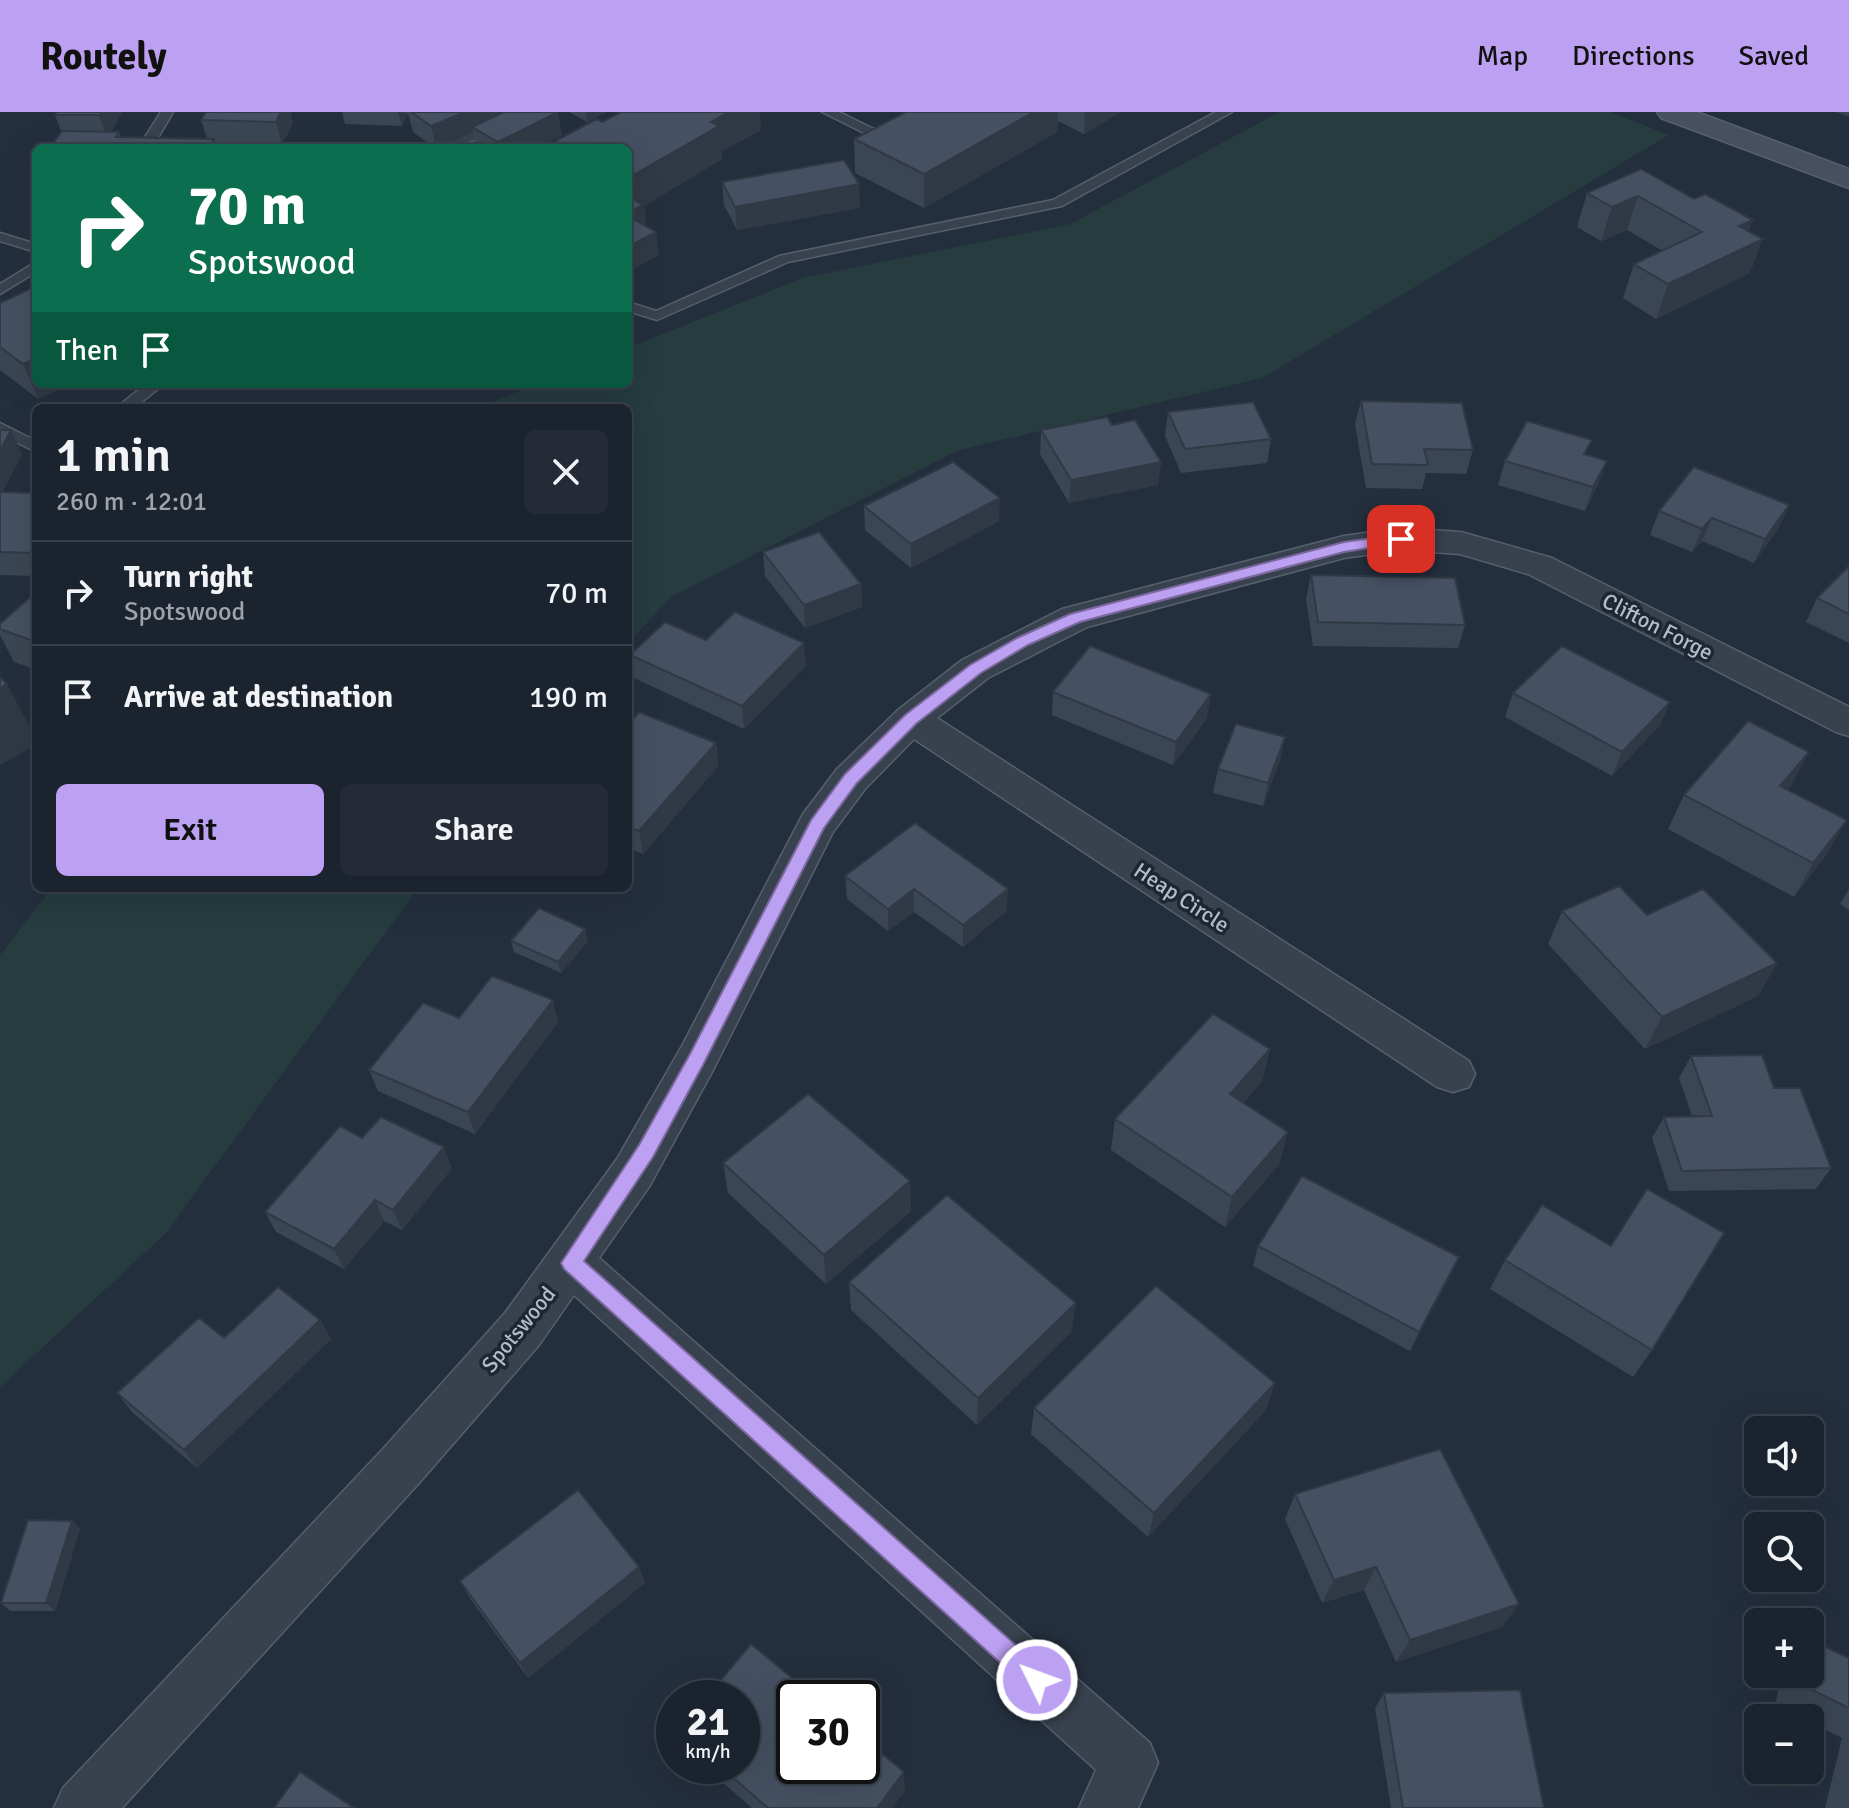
<!DOCTYPE html>
<meta charset="utf-8">
<style>
:root{--surface:#1b232e;--page:#242b36;--text:#f1f3f6;--muted:#a0a4aa;--line:#39404a;--accent:#bca0f2}
body{margin:0;font-family:Signika,sans-serif;background:var(--page);color:var(--text);height:100vh;display:flex;flex-direction:column;font-size:30px;white-space:nowrap}
*{box-sizing:border-box;margin:0}
p{font-size:26px;color:var(--muted)}
.icon{flex:none;width:44px;height:44px;fill:none;stroke:currentColor;stroke-width:2;stroke-linecap:round;stroke-linejoin:round}
.map{position:relative;flex:1;overflow:hidden}
.details{position:absolute;left:32px;top:292px;width:600px;height:488px;display:flex;flex-direction:column;background:var(--surface);border-radius:12px;box-shadow:0 8px 32px #0002,0 0 0 2px var(--line)}
.details>*{flex:none}
.guide{position:absolute;left:32px;top:32px;width:600px;height:244px;border-radius:12px;box-shadow:0 8px 32px #0002,0 0 0 2px var(--line);background:#0b6e4f;color:#fff;overflow:hidden}
.buttons{position:absolute;left:1744px;top:1304px;display:grid;gap:16px}
.buttons a{display:grid;place-items:center;width:80px;height:80px;border-radius:12px;background:var(--surface);box-shadow:0 8px 32px #0002,0 0 0 2px var(--line);font-size:40px}
.speed{position:absolute;left:656px;top:1568px;display:flex;gap:16px;font-size:40px;font-weight:700;text-align:center}
.speed>*{display:grid;place-content:center;width:104px;height:104px;border-radius:50%;background:var(--surface);box-shadow:0 8px 32px #0002,0 0 0 2px var(--line);line-height:1}
.speed small{font-size:20px;font-weight:400}
.speed .limit{border:4px solid #111;border-radius:12px;background:#fff;color:#111}
.pin{position:absolute;display:grid;place-items:center;width:68px;height:68px;color:#fff;margin:-34px;border-radius:16px;box-shadow:0 4px 12px #0006}
.me{position:absolute;width:88px;margin:-44px;rotate:312deg;stroke-linejoin:round;filter:drop-shadow(0 0 6px #0008)}
.turn{display:flex;align-items:center;gap:28px;height:168px;padding:0 24px;font-size:36px}
.turn .icon{width:104px;height:104px;stroke-width:2.5}
.turn b{display:block;font-size:56px;line-height:68px}
.then{display:flex;align-items:center;height:76px;padding:0 24px;background:#0003;gap:16px;font-size:30px}
.round{display:grid;place-items:center;flex:none;width:84px;height:84px;border-radius:12px;background:var(--page)}
.headline{display:flex;align-items:center;justify-content:space-between;height:136px;padding:0 24px}
h1{font-size:48px;font-weight:600;line-height:60px}
.primary-button{display:flex;gap:16px;margin-top:auto;padding:16px 24px}
.primary-button a{flex:1;height:92px;border-radius:12px;background:var(--accent);color:#111;font-size:32px;font-weight:600;line-height:92px;text-align:center}
.primary-button a+a{background:var(--page);color:var(--text)}
ul{padding:0;list-style:none}
li{display:flex;align-items:center;gap:24px;height:104px;padding:0 24px;border-top:2px solid var(--line)}
li div{flex:1}
li b{display:block;font-size:30px}
li em{font-style:normal}
header{display:flex;align-items:center;gap:48px;box-sizing:border-box;height:112px;padding:0 40px;background:var(--accent);color:#111}
header strong{font-size:38px}
nav{display:flex;gap:44px;margin-inline-start:auto;font-size:28px}
.map>svg:first-child{display:block}
.green{fill:#263c3f}
.lines{fill:none;stroke-linecap:round;stroke-linejoin:round}
.lane-casing{stroke:#565f6c;stroke-width:3}
.street-casing{stroke:#565f6c;stroke-width:3}
.secondary-casing{stroke:#565f6c;stroke-width:3}
.lane{fill:#38414e;fill-rule:evenodd}
.street{fill:#38414e;fill-rule:evenodd}
.secondary{fill:#465061;fill-rule:evenodd}
.wall{fill:#3b4654}
.shaded-wall{fill:#303945}
.building{fill:#455162;stroke:#303945;stroke-width:2}
.route{fill:#bca0f2;stroke:#7a689d;stroke-width:2}
.labels{text-anchor:middle;stroke-width:7;stroke-linejoin:round;paint-order:stroke}
.street-label{font-size:22px;fill:#b4bcc9;stroke:#1d2633}
</style>
<header>
<strong>Routely</strong>
<nav><a>Map</a><a>Directions</a><a>Saved</a></nav>
</header>
<div class="map">
<svg width="1849" height="1696" viewBox="0 0 1849 1696">
<rect width="100%" height="100%" fill="#242f3e"/>
<g class="green">
<polygon points="1280,0 1611,0 1669,23 1262,266 959,338 671,485 628,531 628,296 477,296 537,272 628,272 628,236 803,166 1070,112"/>
<polygon points="52,776 418,776 166,1121 0,1275 0,843"/>
</g>
<g class="lines">
<g class="lane-casing">
<g id="lane">
<polygon points="161,0 173,0 152,36 138,36"/>
<polygon points="524,0 538,0 540,3 452,36 432,36"/>
<polygon points="822,0 839,0 884,22 872,25"/>
<polygon points="1216,0 1232,0 1062,94 788,150 657,208 628,199 628,190 656,199 779,144 1053,88"/>
<polygon points="0,121 36,132 36,140 0,129"/>
<polygon points="36,150 36,160 0,182 0,172"/>
<polygon points="146,272 164,272 134,296 116,296"/>
<polygon points="0,311 36,329 36,340 0,322"/>
</g>
</g>
<g class="street-casing">
<polygon id="street" points="1401,416 1461,420 1552,446 1849,595 1849,624 1836,620 1528,462 1460,442 1401,438 1344,446 1087,515 988,566 937,606 1469,949 1475,962 1469,975 1453,980 1437,975 914,627 865,677 833,720 712,960 649,1075 599,1146 1150,1631 1158,1651 1138,1696 1079,1696 1096,1658 574,1183 539,1233 419,1371 122,1696 54,1696 63,1676 383,1337 505,1201 617,1047 682,934 803,702 837,657 898,598 962,548 1062,497 1344,424"/>
</g>
<g class="secondary-casing">
<polygon id="secondary" points="1657,0 1697,0 1849,57 1849,76 1661,6"/>
</g>
<use href="#lane" class="lane"/>
<use href="#street" class="street"/>
<use href="#secondary" class="secondary"/>
</g>
<g class="wall">
<polygon points="122,0 111,20 119,20 120,25 207,27 201,8 206,0 291,0 290,1 293,11 282,32 215,31 217,36 50,36 61,19 55,3"/>
<polygon points="342,0 499,0 499,2 562,23 536,36 476,36 473,21 435,36 413,20 408,1 402,14 345,12"/>
<polygon points="569,0 607,0 587,10"/>
<polygon points="906,0 1121,0 1084,22 1058,9 1057,20 924,96 855,61 854,27"/>
<polygon points="1836,0 1849,0 1849,3 1848,4"/>
<polygon points="602,10 761,18 722,39 722,47 644,94 646,114 659,143 628,160 628,36 556,36 555,29"/>
<polygon points="1641,57 1748,119 1750,161 1656,207 1623,186 1634,152 1663,139 1627,118 1601,129 1577,115 1587,81"/>
<polygon points="722,70 860,96 737,118 724,93"/>
<polygon points="0,191 36,272 69,272 38,287 0,258"/>
<polygon points="1361,289 1473,338 1466,362 1426,361 1422,377 1366,376 1355,312"/>
<polygon points="1168,300 1271,327 1267,351 1181,361 1165,324"/>
<polygon points="1112,313 1161,350 1158,373 1069,391 1040,342 1041,318"/>
<polygon points="0,318 11,318 22,342 2,380 36,381 36,464 0,463"/>
<polygon points="1587,343 1607,349 1598,372 1585,399 1498,373 1505,349"/>
<polygon points="1789,393 1778,417 1754,451 1702,429 1692,440 1650,423 1659,399"/>
<polygon points="864,394 999,409 911,456 865,418"/>
<polygon points="763,440 861,472 862,495 805,516 765,464"/>
<polygon points="1849,454 1849,531 1806,510 1817,486"/>
<polygon points="1311,463 1465,513 1458,536 1313,534 1306,487"/>
<polygon points="36,480 36,558 14,550 0,523 0,512"/>
<polygon points="706,528 806,554 744,617 634,566 630,543"/>
<polygon points="1053,580 1207,606 1173,653 1052,603"/>
<polygon points="1513,581 1670,590 1660,613 1612,664 1505,605"/>
<polygon points="628,613 716,631 718,654 643,742 628,736"/>
<polygon points="1285,625 1280,648 1263,694 1213,681 1218,657"/>
<polygon points="1791,674 1788,678 1827,742 1794,785 1668,717 1684,683"/>
<polygon points="845,764 1008,777 1006,799 963,835 914,800 888,819 847,787"/>
<polygon points="1849,777 1849,798 1840,792"/>
<polygon points="1562,799 1647,803 1777,851 1758,884 1645,937 1548,832"/>
<polygon points="511,829 588,829 561,861 514,840"/>
<polygon points="459,906 558,910 475,1022 378,979 369,958"/>
<polygon points="1270,937 1262,969 1243,991 1280,1051 1225,1115 1111,1038 1115,1007"/>
<polygon points="1691,944 1774,976 1831,1056 1816,1077 1669,1079 1652,1026 1664,1005 1692,1004 1679,966"/>
<polygon points="362,1026 452,1056 402,1118 384,1109 344,1157 276,1120 265,1100"/>
<polygon points="723,1051 910,1069 911,1099 826,1172 728,1081"/>
<polygon points="1258,1134 1459,1145 1410,1239 1253,1154"/>
<polygon points="1505,1148 1652,1238 1633,1265 1490,1177"/>
<polygon points="849,1170 1072,1219 977,1313 851,1198"/>
<polygon points="320,1208 331,1227 197,1356 132,1300 117,1281 224,1226"/>
<polygon points="1034,1296 1266,1298 1148,1425 1031,1322"/>
<polygon points="1295,1382 1502,1515 1396,1550 1364,1478 1322,1491 1285,1407"/>
<polygon points="72,1409 80,1417 55,1499 10,1499 1,1491"/>
<polygon points="639,1455 645,1471 528,1566 469,1485 460,1469"/>
<polygon points="1811,1528 1849,1546 1849,1696 1825,1696 1842,1626 1810,1610 1810,1606 1801,1606 1775,1593 1782,1562 1810,1562 1810,1529"/>
<polygon points="1384,1581 1544,1696 1391,1696 1375,1596"/>
<polygon points="704,1654 742,1654 905,1679 892,1696 752,1696"/>
</g>
<g class="shaded-wall">
<polygon points="101,0 122,0 107,26 99,3"/>
<polygon points="281,0 290,0 293,11 282,32 276,10"/>
<polygon points="398,0 408,1 402,14"/>
<polygon points="465,0 499,0 500,10 472,15 473,21 436,36 431,14"/>
<polygon points="558,0 562,23 536,36 499,36 498,30"/>
<polygon points="586,0 607,0 587,10"/>
<polygon points="729,0 760,0 761,18 722,39 722,47 644,94 646,116 628,126 628,101 633,98 628,66 711,10"/>
<polygon points="1034,0 1058,0 1057,20 924,96 924,62"/>
<polygon points="1085,0 1121,0 1084,22"/>
<polygon points="214,27 217,36 209,36"/>
<polygon points="859,72 860,96 737,118 735,95"/>
<polygon points="1638,84 1627,118 1601,129 1612,95"/>
<polygon points="1753,108 1741,138 1763,127 1750,161 1656,207 1668,172 1739,114"/>
<polygon points="656,120 659,143 628,160 628,135"/>
<polygon points="36,246 36,272 69,272 38,287 23,252"/>
<polygon points="11,318 22,342 0,385 0,339"/>
<polygon points="1607,349 1598,372 1585,399 1593,375"/>
<polygon points="1161,350 1158,373 1069,391 1071,368"/>
<polygon points="1000,386 999,409 911,456 911,432"/>
<polygon points="1789,393 1778,417 1754,451 1765,427"/>
<polygon points="1712,406 1702,429 1692,440 1702,417"/>
<polygon points="861,472 862,495 805,516 804,493"/>
<polygon points="804,531 806,554 744,617 742,594"/>
<polygon points="7,572 36,626 36,633 0,653 0,576"/>
<polygon points="1211,582 1207,606 1173,653 1176,630"/>
<polygon points="1670,590 1660,613 1612,664 1622,640"/>
<polygon points="1285,625 1280,648 1263,694 1268,671"/>
<polygon points="716,631 718,654 643,742 639,719"/>
<polygon points="1809,640 1791,674 1762,708 1780,674"/>
<polygon points="1847,708 1827,742 1794,785 1813,751"/>
<polygon points="914,777 914,800 888,819 888,797"/>
<polygon points="1008,777 1006,799 963,835 963,813"/>
<polygon points="585,817 588,829 561,861 558,850"/>
<polygon points="1777,851 1758,884 1645,937 1662,905"/>
<polygon points="553,888 558,910 475,1022 468,1000"/>
<polygon points="1270,937 1262,969 1222,1014 1230,982"/>
<polygon points="1288,1020 1280,1051 1225,1115 1232,1085"/>
<polygon points="444,1035 452,1056 402,1118 393,1098"/>
<polygon points="910,1069 911,1099 826,1172 824,1143"/>
<polygon points="375,1088 384,1109 344,1157 334,1137"/>
<polygon points="1459,1145 1450,1165 1410,1239 1419,1220"/>
<polygon points="1076,1191 1072,1219 977,1313 978,1286"/>
<polygon points="320,1208 331,1227 197,1356 184,1338"/>
<polygon points="1275,1271 1266,1298 1148,1425 1154,1401"/>
<polygon points="72,1409 80,1417 55,1499 46,1491"/>
<polygon points="639,1455 645,1471 528,1566 520,1551"/>
<polygon points="1376,1455 1364,1478 1322,1491 1334,1468"/>
<polygon points="1519,1492 1502,1515 1396,1550 1410,1528"/>
<polygon points="904,1660 905,1679 892,1696 877,1696"/>
</g>
<g class="building">
<polygon points="57,0 101,0 99,3 55,3"/>
<polygon points="206,0 281,0 276,10 201,8"/>
<polygon points="411,0 465,0 431,14"/>
<polygon points="504,0 558,0 498,30 472,15"/>
<polygon points="621,0 729,0 711,10 719,14 628,66 628,36 569,36 555,29 597,7 602,10"/>
<polygon points="906,0 1034,0 924,62 854,27"/>
<polygon points="62,19 119,20 116,25 214,27 209,36 50,36"/>
<polygon points="844,48 859,72 735,95 722,70"/>
<polygon points="1641,57 1694,87 1705,82 1753,108 1739,114 1763,127 1668,172 1634,152 1702,120 1638,84 1612,95 1587,81"/>
<polygon points="628,84 643,93 628,101"/>
<polygon points="628,104 656,120 628,135"/>
<polygon points="36,174 36,246 23,252 0,235 0,191"/>
<polygon points="1361,289 1462,291 1473,338 1424,337 1428,353 1372,352"/>
<polygon points="1253,290 1271,327 1185,337 1168,300"/>
<polygon points="1107,305 1112,313 1135,308 1161,350 1071,368 1041,318"/>
<polygon points="1527,309 1592,328 1584,342 1607,349 1593,375 1505,349"/>
<polygon points="0,318 11,318 0,339"/>
<polygon points="953,350 1000,386 911,432 864,394"/>
<polygon points="1694,355 1789,393 1765,427 1712,406 1702,417 1659,399"/>
<polygon points="0,380 36,381 36,441 0,440"/>
<polygon points="819,420 861,472 804,493 763,440"/>
<polygon points="1849,454 1849,502 1817,486"/>
<polygon points="1311,463 1455,466 1465,513 1318,510"/>
<polygon points="36,480 36,530 0,517 0,512"/>
<polygon points="735,500 804,531 742,594 630,543 665,510 706,528"/>
<polygon points="1090,534 1211,582 1176,630 1053,580"/>
<polygon points="1562,534 1670,590 1622,640 1513,581"/>
<polygon points="0,565 7,572 0,576"/>
<polygon points="639,600 716,631 639,719 628,715 628,613"/>
<polygon points="1748,609 1809,640 1780,674 1847,708 1813,751 1684,683"/>
<polygon points="1236,612 1285,625 1268,671 1218,657"/>
<polygon points="915,711 1008,777 963,813 914,777 888,797 845,764"/>
<polygon points="1619,774 1647,803 1703,777 1777,851 1662,905 1562,799"/>
<polygon points="539,796 585,817 558,850 511,829"/>
<polygon points="492,864 553,888 468,1000 369,958 423,891 459,906"/>
<polygon points="1213,902 1270,937 1230,982 1288,1020 1232,1085 1115,1007"/>
<polygon points="1762,943 1774,976 1800,976 1831,1056 1682,1059 1664,1005 1712,1004 1691,944"/>
<polygon points="808,982 910,1069 824,1143 723,1051"/>
<polygon points="381,1005 444,1035 393,1098 375,1088 334,1137 265,1100 340,1014 362,1026"/>
<polygon points="1302,1064 1459,1145 1419,1220 1258,1134"/>
<polygon points="1647,1077 1724,1121 1652,1238 1505,1148 1542,1093 1611,1134"/>
<polygon points="947,1083 1076,1191 978,1286 849,1170"/>
<polygon points="1156,1174 1275,1271 1154,1401 1034,1296"/>
<polygon points="278,1175 320,1208 184,1338 117,1281 199,1206 224,1226"/>
<polygon points="1440,1337 1519,1492 1410,1528 1376,1455 1334,1468 1295,1382"/>
<polygon points="578,1378 639,1455 520,1551 460,1469"/>
<polygon points="28,1408 72,1409 46,1491 1,1491"/>
<polygon points="1811,1528 1849,1546 1849,1596 1800,1572 1802,1562 1810,1562"/>
<polygon points="751,1532 816,1586 794,1586 794,1654 862,1654 862,1625 904,1660 877,1696 768,1696 720,1654 742,1654 742,1586 706,1586"/>
<polygon points="1520,1578 1544,1696 1403,1696 1384,1581"/>
<polygon points="300,1660 354,1696 274,1696"/>
</g>
<polygon class="route" points="1401,422 1408,427 1406,430 1344,440 1080,510 1028,533 981,561 917,611 857,671 824,716 703,953 653,1045 584,1149 1045,1559 1049,1568 1045,1576 1037,1579 1028,1576 564,1157 561,1151 639,1033 690,942 811,708 845,662 905,603 970,553 1017,526 1070,502 1344,430"/>
<g class="labels">
<g class="street-label">
<text transform="translate(1658 514) rotate(27)" y="8">Clifton Forge</text>
<text transform="translate(1182 785) rotate(33)" y="8">Heap Circle</text>
<text transform="translate(518 1217) rotate(-51)" y="8">Spotswood</text>
</g>
</g>
</svg>
<div class="buttons">
<a><svg class="icon" aria-label="sound" viewBox="0 0 24 24"><path d="M4 9h4l5-4v14l-5-4H4zM17 9q2 3 0 6"/></svg></a>
<a><svg class="icon" aria-label="search" viewBox="0 0 24 24"><circle cx="10" cy="10" r="6"/><path d="M15 15l6 6"/></svg></a>
<a>+</a>
<a>−</a>
</div>
<div class="speed"><div>21<small>km/h</small></div><div class="limit">30</div></div>
<div class="pin" style="left:1401px;top:427px;background:#d93025"><svg class="icon" aria-label="arrive" viewBox="0 0 24 24"><path d="M6 21V4h12l-3 4 3 4H6"/></svg></div>
<svg class="me" style="left:1037px;top:1568px" viewBox="-20 -20 40 40"><circle r="17" fill="#bca0f2" stroke="#fff" stroke-width="3"/><path d="M0-11L8 9 0 5-8 9z" fill="#fff"/></svg>
<div class="guide">
<div class="turn"><svg class="icon" aria-label="right" viewBox="0 0 24 24"><path d="M7 20v-9h11M14 6l5 5-5 5"/></svg><div><b>70 m</b>Spotswood</div></div>
<div class="then">Then<svg class="icon" aria-label="arrive" viewBox="0 0 24 24"><path d="M6 21V4h12l-3 4 3 4H6"/></svg></div>
</div>
<section class="details">
<div class="headline"><div><h1>1 min</h1><p>260 m · 12:01</p></div><a class="round"><svg class="icon" aria-label="close" viewBox="0 0 24 24"><path d="M6 6l12 12M18 6L6 18"/></svg></a></div>
<ul>
<li><svg class="icon" aria-label="right" viewBox="0 0 24 24"><path d="M7 20v-9h11M14 6l5 5-5 5"/></svg><div><b>Turn right</b><p>Spotswood</p></div><em>70 m</em></li>
<li><svg class="icon" aria-label="arrive" viewBox="0 0 24 24"><path d="M6 21V4h12l-3 4 3 4H6"/></svg><div><b>Arrive at destination</b></div><em>190 m</em></li>
</ul>
<div class="primary-button"><a>Exit</a><a>Share</a></div>
</section>
</div>
